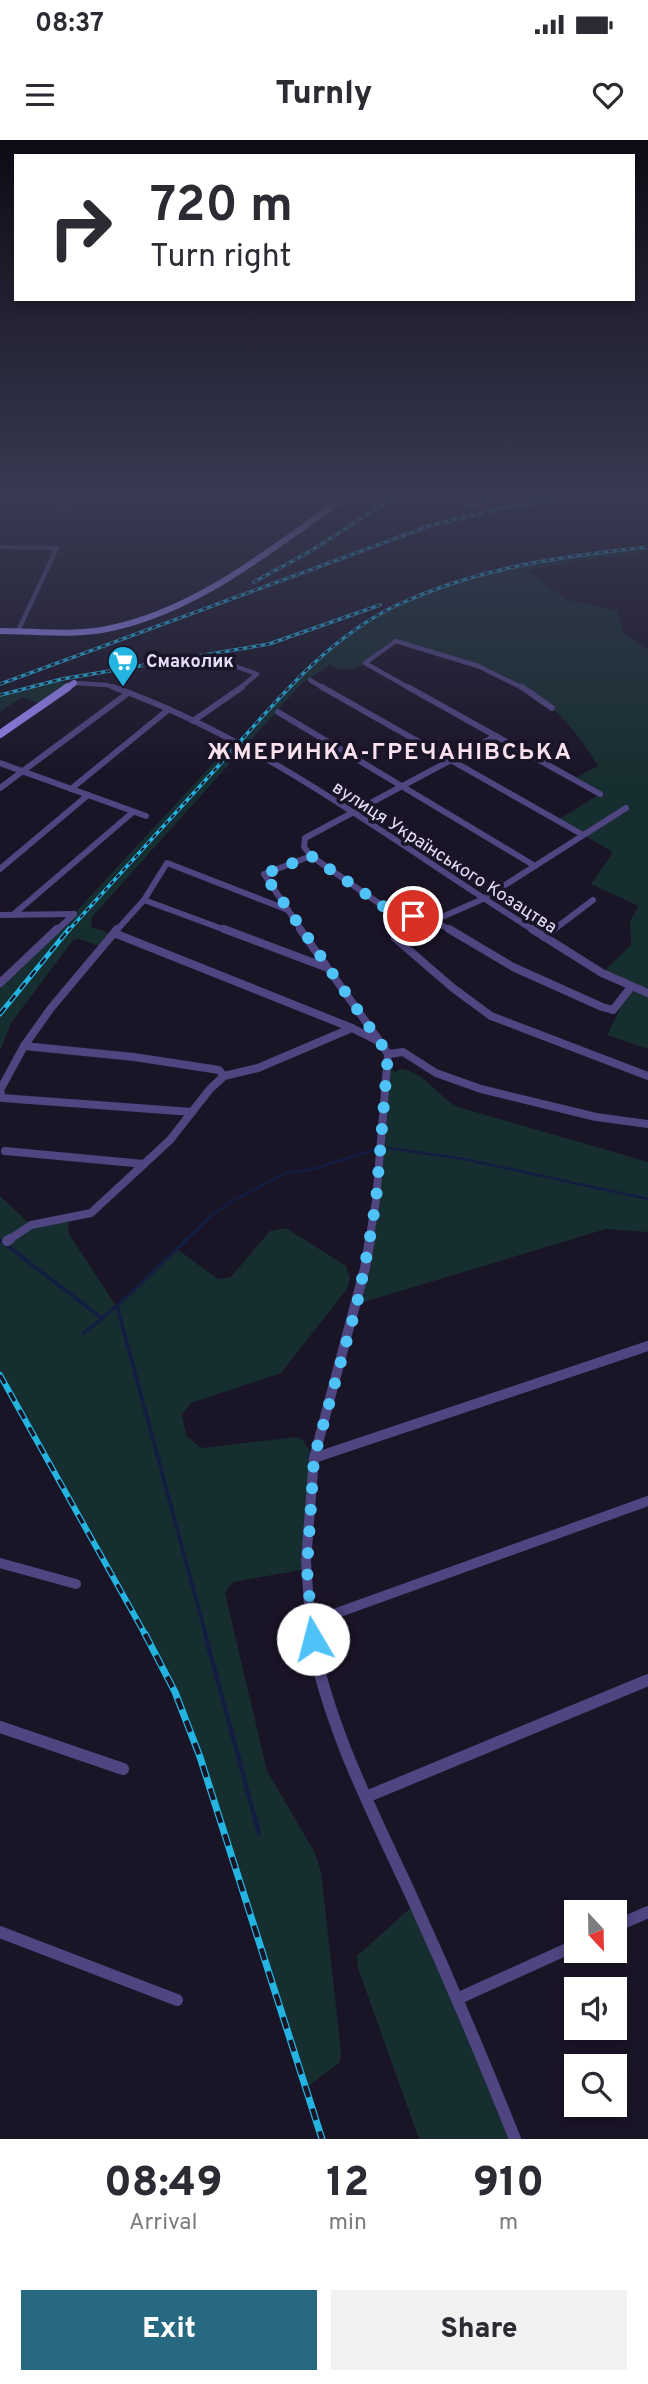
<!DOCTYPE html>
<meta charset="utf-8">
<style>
:root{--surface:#fff;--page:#f2f2f3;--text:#2b2b33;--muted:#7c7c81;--accent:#276981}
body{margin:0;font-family:Overpass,sans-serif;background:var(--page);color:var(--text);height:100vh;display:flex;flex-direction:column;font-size:26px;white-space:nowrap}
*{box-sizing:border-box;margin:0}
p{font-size:23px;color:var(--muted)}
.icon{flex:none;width:38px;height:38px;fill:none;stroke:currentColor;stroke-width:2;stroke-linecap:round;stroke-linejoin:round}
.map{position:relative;height:1999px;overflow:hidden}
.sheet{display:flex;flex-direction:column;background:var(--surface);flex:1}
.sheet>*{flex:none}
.top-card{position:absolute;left:14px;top:14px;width:621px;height:147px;border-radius:0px;box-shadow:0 4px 10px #0003;background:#fff;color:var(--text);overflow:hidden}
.needle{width:46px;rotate:158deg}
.fabs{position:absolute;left:564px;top:1760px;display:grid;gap:14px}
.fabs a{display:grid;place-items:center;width:63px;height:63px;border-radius:0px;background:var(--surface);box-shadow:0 4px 10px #0003;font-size:35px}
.pin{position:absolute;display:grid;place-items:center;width:60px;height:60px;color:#fff;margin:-30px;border:4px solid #fff;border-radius:50%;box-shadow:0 2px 7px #0007}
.me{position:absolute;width:77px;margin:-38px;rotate:352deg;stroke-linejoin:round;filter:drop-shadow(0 0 5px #0008)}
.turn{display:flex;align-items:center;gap:24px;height:147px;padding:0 21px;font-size:32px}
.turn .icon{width:91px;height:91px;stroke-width:2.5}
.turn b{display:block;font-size:49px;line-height:60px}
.eta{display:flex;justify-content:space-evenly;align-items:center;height:119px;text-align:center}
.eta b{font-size:42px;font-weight:800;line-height:49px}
.action{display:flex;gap:14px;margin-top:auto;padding:14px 21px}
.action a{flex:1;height:80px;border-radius:0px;background:var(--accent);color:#fff;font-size:28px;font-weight:800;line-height:80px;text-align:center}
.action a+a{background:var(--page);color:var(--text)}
.status{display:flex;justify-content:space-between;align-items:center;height:49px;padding:0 35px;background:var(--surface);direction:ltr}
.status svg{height:19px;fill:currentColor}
header{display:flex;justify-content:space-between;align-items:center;height:91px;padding:0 21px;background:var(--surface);font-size:32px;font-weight:800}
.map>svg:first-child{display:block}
.green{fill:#172e30}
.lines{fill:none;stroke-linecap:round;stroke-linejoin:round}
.stream-far2{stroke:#121d41;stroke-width:2.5}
.stream-far1{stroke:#121d41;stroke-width:3.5}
.stream{stroke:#121d41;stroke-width:4.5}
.street-far4{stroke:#4f4580;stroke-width:4.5}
.street-far3{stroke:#4f4580;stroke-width:6}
.street-far2{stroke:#4f4580;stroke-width:8}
.street-far1{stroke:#4f4580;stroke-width:10}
.street{stroke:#4f4580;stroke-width:12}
.secondary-far1{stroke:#9382ee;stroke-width:6}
.secondary{stroke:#9382ee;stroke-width:8}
.rail-far3-casing{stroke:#23b4e1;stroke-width:3.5}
.rail-far2-casing{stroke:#23b4e1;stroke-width:5}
.rail-far1-casing{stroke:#23b4e1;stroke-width:6}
.rail-casing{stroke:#23b4e1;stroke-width:7}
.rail-far3{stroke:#1a1427;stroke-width:2;stroke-dasharray:4.5;stroke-linecap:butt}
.rail-far2{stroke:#1a1427;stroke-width:2.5;stroke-dasharray:8;stroke-linecap:butt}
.rail-far1{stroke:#1a1427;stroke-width:3.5;stroke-dasharray:10;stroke-linecap:butt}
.rail{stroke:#1a1427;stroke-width:4.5;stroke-dasharray:12;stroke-linecap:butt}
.route{stroke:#4fc3f7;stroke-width:12;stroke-dasharray:0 21.6}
.labels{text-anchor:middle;stroke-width:7;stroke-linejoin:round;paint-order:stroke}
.far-poi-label{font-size:18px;font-weight:bold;fill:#e5defa;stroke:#1a1427;text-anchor:start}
.far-street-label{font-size:18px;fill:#e5defa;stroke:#1a1427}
.far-district-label{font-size:23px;font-weight:bold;letter-spacing:2px;fill:#fbe0ed;stroke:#1a1427}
</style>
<div class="status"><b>08:37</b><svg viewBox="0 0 49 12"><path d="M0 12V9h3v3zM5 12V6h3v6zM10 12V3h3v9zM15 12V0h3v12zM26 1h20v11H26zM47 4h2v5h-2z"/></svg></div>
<header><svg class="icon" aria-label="menu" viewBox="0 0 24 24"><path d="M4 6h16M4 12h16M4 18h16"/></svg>Turnly<svg class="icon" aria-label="heart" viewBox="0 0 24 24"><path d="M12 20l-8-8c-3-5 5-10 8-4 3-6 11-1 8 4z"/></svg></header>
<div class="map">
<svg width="648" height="1999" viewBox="0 0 648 1999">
<rect width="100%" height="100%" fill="#1a1427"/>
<g class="green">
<polygon points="64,358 158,358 156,360 163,363 147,368 79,364 69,374 58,374"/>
<path d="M648,407V412L574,421L528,431L567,460L616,470L624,493L648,510V909L607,895L631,847L602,833L631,805L630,781L639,766L591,744L612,714L611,711L558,680L600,654L573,639L598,626C547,539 486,526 396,501C377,514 354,540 330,525L301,544L92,777L91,787L113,794L102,807L79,799L73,800L11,883L0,911V843L74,774L232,603L237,605C268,571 297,534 333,505C420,433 540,415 648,407Z"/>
<polygon points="59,541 72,543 42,564 22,557 0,572 0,556"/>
<path d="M387,925L396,933L400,929C422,929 438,957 458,967L648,1022V1092L606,1089L357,1164L365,1128Z"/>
<polygon points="0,1056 31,1085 68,1077 69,1094 116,1166 177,1109 218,1139 231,1137 270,1091 286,1088 346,1126 350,1138 347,1149 281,1233 191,1263 182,1274 186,1295 201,1308 297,1297 303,1300 314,1318 307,1429 233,1442 225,1453 267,1631 315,1713 321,1732 341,1912 340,1922 306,1948 200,1617 175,1552 150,1502 0,1235"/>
<polygon points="415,1764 515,1999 419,1999 358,1828 357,1816"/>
</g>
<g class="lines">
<g class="stream-far2">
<polyline points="388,1008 464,1019 648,1059"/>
<polyline points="185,1101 212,1075 231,1062 286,1033 310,1030 373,1010"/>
</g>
<g class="stream-far1">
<polyline points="0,1100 103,1179"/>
<polyline points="117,1166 206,1496"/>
<polyline points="84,1193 117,1166 187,1099"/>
</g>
<polyline class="stream" points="205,1494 259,1693"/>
<g class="street-far4">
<polyline points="0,407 57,408 18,491"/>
<polyline points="229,524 257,534 239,549"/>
<polyline points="310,540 325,549"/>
<polyline points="74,543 107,545 118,549"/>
<polyline points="411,549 365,523 396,501 478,526 525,549"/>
</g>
<g class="street-far3">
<path d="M113,547C266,601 398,706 535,791"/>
<polyline points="322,547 583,695"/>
<polyline points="408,547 600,654"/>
<polyline points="522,547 552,568"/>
<polyline points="278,572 535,726"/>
<polyline points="193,581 242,547"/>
<polyline points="0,623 146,676"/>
<polyline points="0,648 128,553"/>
<polyline points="71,649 169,569"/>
<polyline points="0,729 88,655"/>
<polyline points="144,760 167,723 288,770"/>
<polyline points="14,774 133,672"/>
<polyline points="0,775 74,774"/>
<polyline points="56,791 74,774"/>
<polyline points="116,791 144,760 228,791"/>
<polyline points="302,791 264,734 311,716"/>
<polyline points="410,791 483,759 626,668"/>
<polyline points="452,791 436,782 390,771 311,716 304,707 305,698 496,596"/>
<polyline points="552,791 593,760"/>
</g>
<g class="street-far2">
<polyline points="117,789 114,793 352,888"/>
<polyline points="224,789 325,827"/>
<polyline points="300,789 378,899"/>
<polyline points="414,789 395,798 453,848 491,876 648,936"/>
<polyline points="449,789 513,827 602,867 613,870 631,847"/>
<polyline points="532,789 602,833 648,853"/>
<polyline points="114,793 51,868 24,906 134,917 219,930 224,936"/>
<polyline points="544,797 554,789"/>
<polyline points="0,843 57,789"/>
<polyline points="24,906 0,950 2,958 192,972"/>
<polyline points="5,1011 144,1024"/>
<polyline points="7,1101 31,1085 91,1073 170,1000 210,949 224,936 258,928 352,888 380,902 388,914"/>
<polyline points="369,1101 376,1061 388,914 403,912 436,933 481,949 596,977 648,984"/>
</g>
<g class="street-far1">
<polyline points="7,1101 10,1099"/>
<polyline points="314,1318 365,1128 370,1099"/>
<polyline points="0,1423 76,1444"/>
<polyline points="309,1483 648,1361"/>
<polyline points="311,1496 306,1421 314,1318 648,1206"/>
</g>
<g class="street">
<path d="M311,1494C328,1586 371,1669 410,1753C447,1834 482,1916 515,1999"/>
<polyline points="0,1587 123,1629"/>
<polyline points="366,1657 648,1540"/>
<polyline points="614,1787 648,1772"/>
<polyline points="0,1792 177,1860"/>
<polyline points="459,1858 576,1805"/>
</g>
<g class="secondary-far1">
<path d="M0,491C35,491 72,496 107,489C197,471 271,409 344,358"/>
<polyline points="66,549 74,543"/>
</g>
<polyline class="secondary" points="0,594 68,547"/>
<g class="rail-far3-casing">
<g id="rail-far3">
<polyline points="465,367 492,358"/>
<polyline points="254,442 309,412 393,358"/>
<polyline points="0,544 432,385 507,367 571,358"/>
<polyline points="0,555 62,539 269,504 380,465"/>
<path d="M68,791C119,735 170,679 221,623C273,565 325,499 397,465C480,427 558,417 648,407"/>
</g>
</g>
<g class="rail-far2-casing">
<polyline id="rail-far2" points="0,874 69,789"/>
</g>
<g class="rail-far1-casing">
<polyline id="rail-far1" points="0,1235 146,1496"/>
</g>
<g class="rail-casing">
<polyline id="rail" points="145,1494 175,1552 200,1617 322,1999"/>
</g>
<use href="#rail-far3" class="rail-far3"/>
<use href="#rail-far2" class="rail-far2"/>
<use href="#rail-far1" class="rail-far1"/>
<use href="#rail" class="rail"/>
</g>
<linearGradient id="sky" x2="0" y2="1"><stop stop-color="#0e0b15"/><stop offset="0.56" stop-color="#383a52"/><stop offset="1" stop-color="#383a52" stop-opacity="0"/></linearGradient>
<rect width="648" height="638" fill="url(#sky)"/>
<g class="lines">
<polyline class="route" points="313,1499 307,1429 314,1318 357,1164 368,1109 376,1061 388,914 264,734 311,716 390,771 413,776"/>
</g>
<defs>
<g id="supermarket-pin" transform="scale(1.575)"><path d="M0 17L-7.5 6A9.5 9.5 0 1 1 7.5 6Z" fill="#23b4e1" stroke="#1a1427"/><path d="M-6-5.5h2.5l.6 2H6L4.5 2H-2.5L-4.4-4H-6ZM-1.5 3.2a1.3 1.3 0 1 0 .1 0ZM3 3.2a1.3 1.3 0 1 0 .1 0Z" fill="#fff"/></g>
</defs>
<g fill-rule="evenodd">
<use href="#supermarket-pin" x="123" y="521"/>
</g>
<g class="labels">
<g class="far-poi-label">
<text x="146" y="527">Смаколик</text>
</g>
<g class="far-street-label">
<text transform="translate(445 717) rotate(33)" y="6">вулиця Українського Козацтва</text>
</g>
<g class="far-district-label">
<text x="390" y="619">ЖМЕРИНКА-ГРЕЧАНІВСЬКА</text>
</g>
</g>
</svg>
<div class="fabs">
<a><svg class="needle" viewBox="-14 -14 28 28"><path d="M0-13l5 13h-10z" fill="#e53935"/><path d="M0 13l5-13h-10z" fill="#7c7c81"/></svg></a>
<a><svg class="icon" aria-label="sound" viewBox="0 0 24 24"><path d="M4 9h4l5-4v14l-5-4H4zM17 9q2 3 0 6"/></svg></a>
<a><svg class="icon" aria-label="search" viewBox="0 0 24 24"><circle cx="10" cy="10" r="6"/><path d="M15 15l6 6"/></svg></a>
</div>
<div class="pin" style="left:413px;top:776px;background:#d93025"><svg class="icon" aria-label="arrive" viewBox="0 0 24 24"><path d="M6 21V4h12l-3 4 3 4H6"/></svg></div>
<svg class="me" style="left:313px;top:1499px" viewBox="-20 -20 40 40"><circle r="19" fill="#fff"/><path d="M0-13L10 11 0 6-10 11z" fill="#4fc3f7"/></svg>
<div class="top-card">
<div class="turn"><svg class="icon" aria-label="right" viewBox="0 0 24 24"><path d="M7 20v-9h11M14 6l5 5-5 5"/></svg><div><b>720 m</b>Turn right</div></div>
</div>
</div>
<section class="sheet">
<div class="eta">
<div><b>08:49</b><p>Arrival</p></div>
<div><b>12</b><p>min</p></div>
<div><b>910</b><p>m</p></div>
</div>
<div class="action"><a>Exit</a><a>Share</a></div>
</section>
